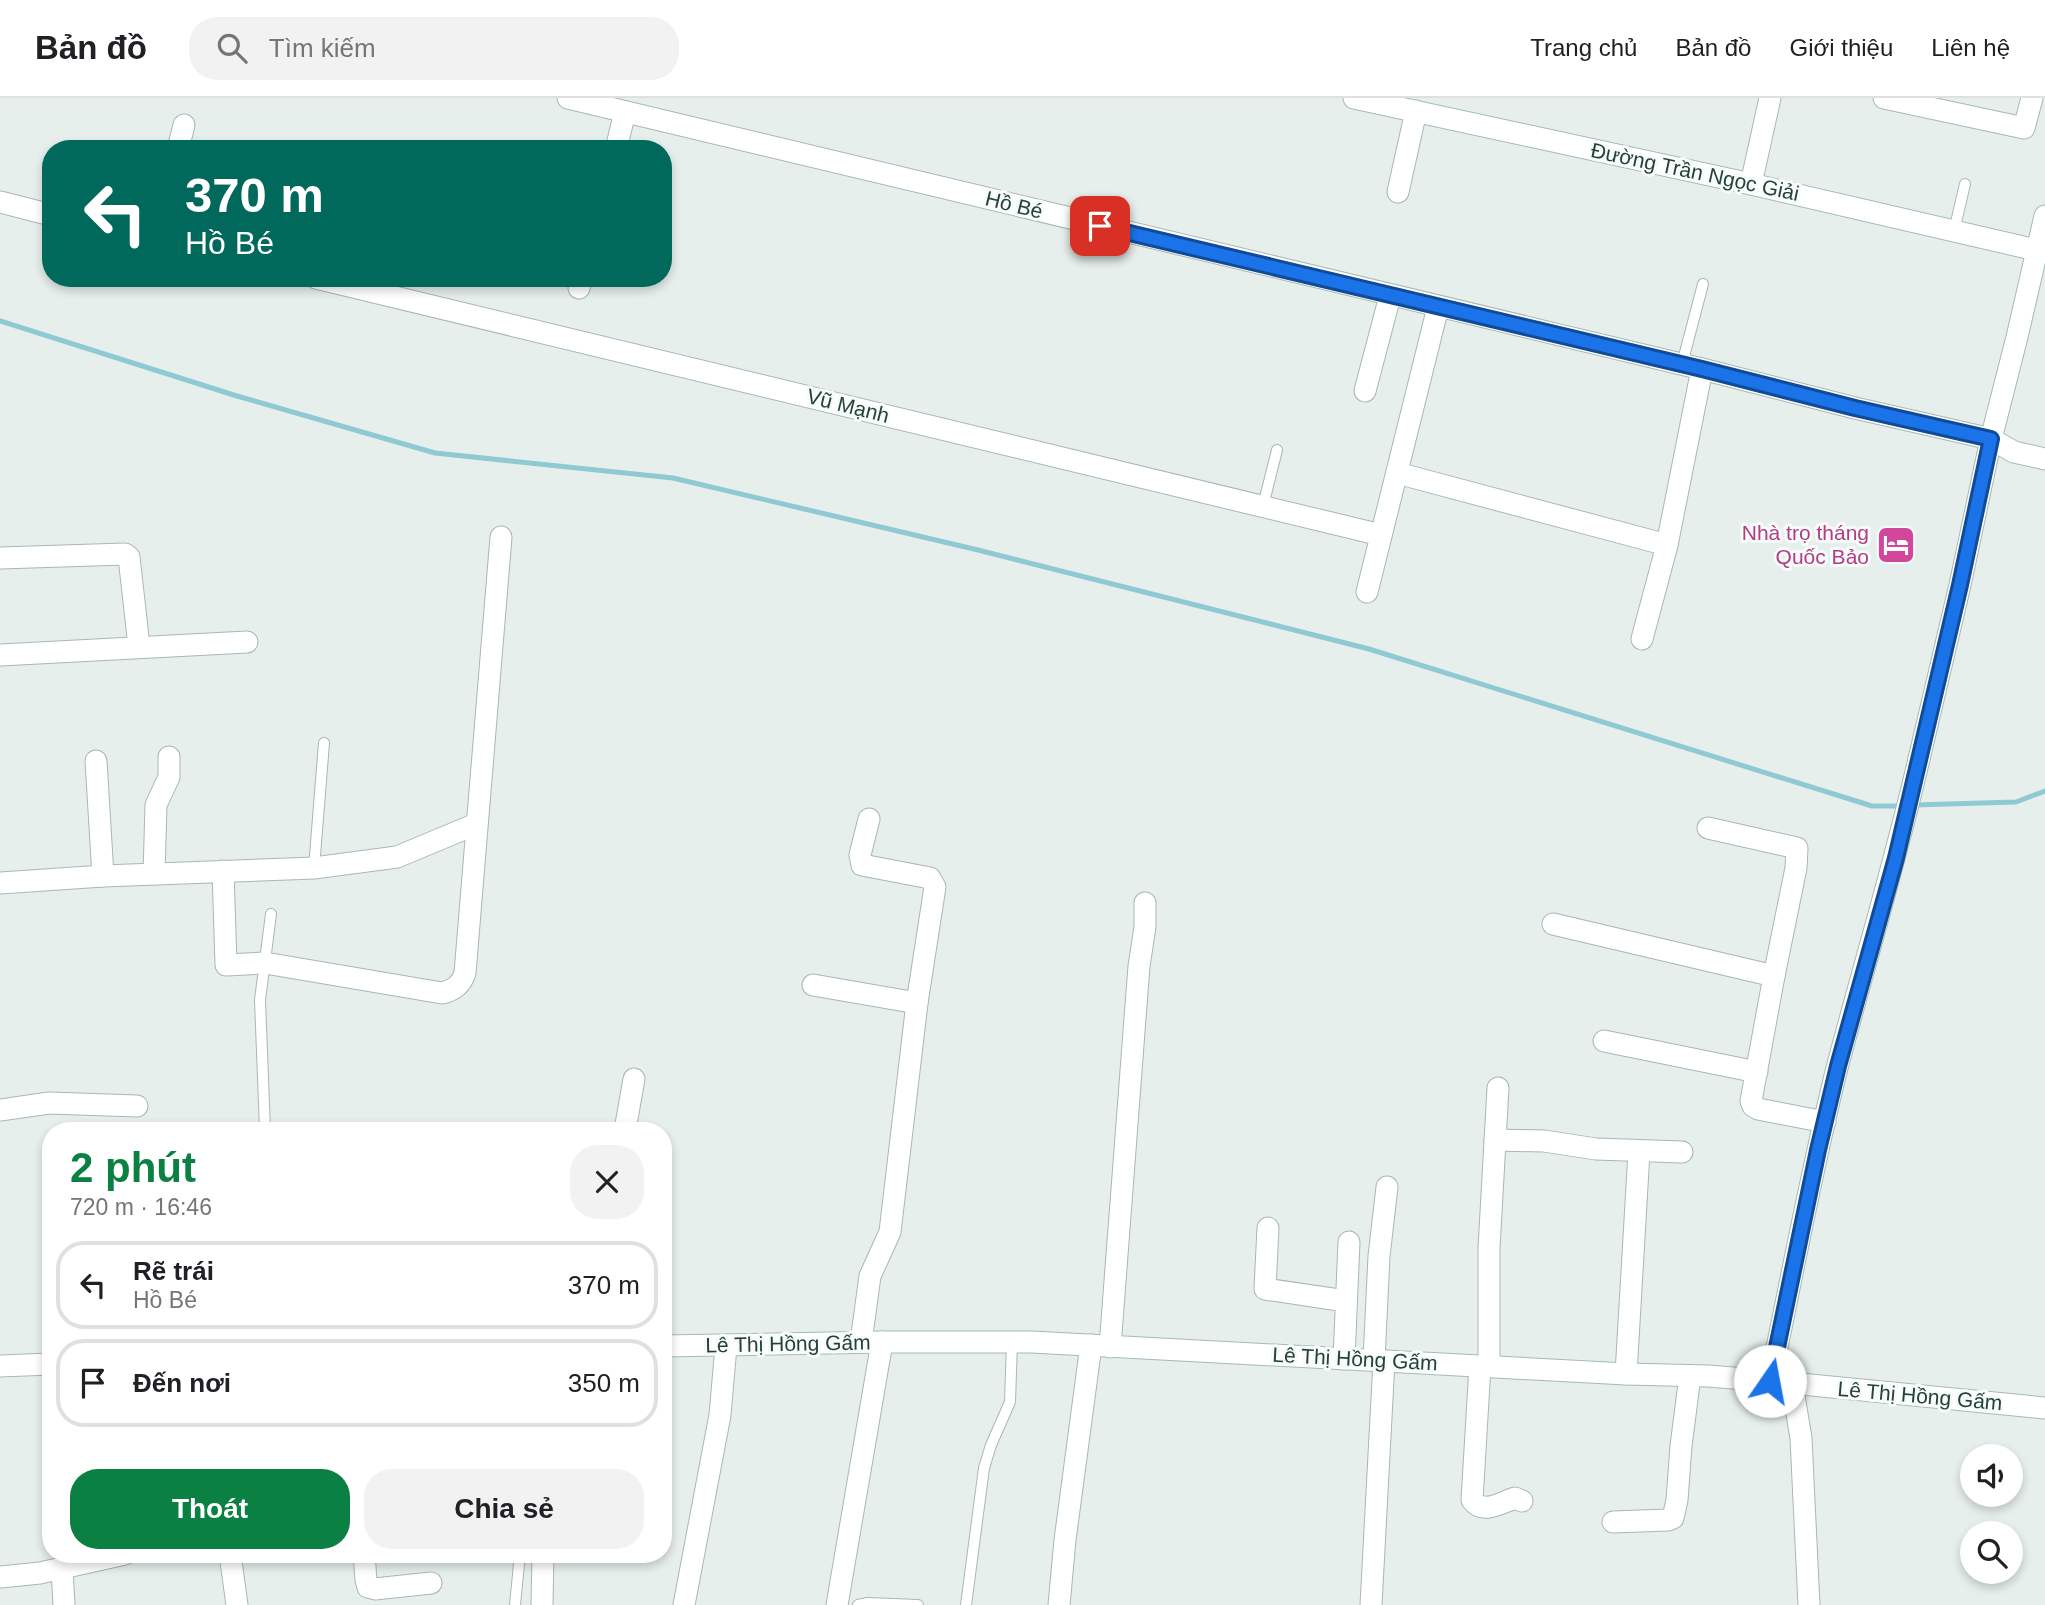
<!DOCTYPE html>
<html lang="vi">
<meta charset="utf-8">
<style>
:root{--surface:#fff;--page:#f2f2f2;--text:#202124;--muted:#757577;--line:#e0e0e0;--accent:#0b8043}
body{margin:0;font-family:Helvetica,sans-serif;background:var(--page);color:var(--text);height:100vh;display:flex;flex-direction:column;font-size:26px;white-space:nowrap}
*{box-sizing:border-box;margin:0}
p{font-size:23px;color:var(--muted)}
.icon{flex:none;width:38px;height:38px;fill:none;stroke:currentColor;stroke-width:2;stroke-linecap:round;stroke-linejoin:round}
.map{position:relative;flex:1;overflow:hidden}
.details{position:absolute;left:42px;top:1024px;width:630px;height:441px;display:flex;flex-direction:column;background:var(--surface);border-radius:28px;box-shadow:0 4px 10px #0003}
.details>*{flex:none}
.top-card{position:absolute;left:42px;top:42px;width:630px;height:147px;border-radius:28px;box-shadow:0 4px 10px #0003;background:#00695c;color:#fff;overflow:hidden}
.fabs{position:absolute;left:1960px;top:1346px;display:grid;gap:14px}
.fabs a{display:grid;place-items:center;width:63px;height:63px;border-radius:50%;background:var(--surface);box-shadow:0 4px 10px #0003;font-size:35px}
.pin{position:absolute;display:grid;place-items:center;width:60px;height:60px;color:#fff;margin:-30px;border-radius:14px;box-shadow:0 4px 10px #0006}
.me{position:absolute;width:77px;margin:-38px;rotate:12deg;stroke-linejoin:round;filter:drop-shadow(0 0 5px #0008)}
.turn{display:flex;align-items:center;gap:24px;height:147px;padding:0 28px;font-size:32px}
.turn .icon{width:91px;height:91px;stroke-width:2.5}
.turn b{display:block;font-size:49px;line-height:60px}
.round{display:grid;place-items:center;flex:none;width:74px;height:74px;border-radius:28px;background:var(--page)}
.overview{display:flex;align-items:center;justify-content:space-between;height:119px;padding:0 28px}
h1{font-size:42px;font-weight:800;line-height:52px;color:var(--accent)}
.cta{display:flex;gap:14px;margin-top:auto;padding:14px 28px}
.cta a{flex:1;height:80px;border-radius:28px;background:var(--accent);color:#fff;font-size:28px;font-weight:800;line-height:80px;text-align:center}
.cta a+a{background:var(--page);color:var(--text)}
ul{padding:0;list-style:none}
li{display:flex;align-items:center;gap:21px;height:88px;margin:0 14px 10px;padding:0 14px;border:4px solid var(--line);border-radius:28px}
li div{flex:1}
li b{display:block;font-size:26px}
li em{font-style:normal}
header{display:flex;align-items:center;gap:42px;box-sizing:border-box;height:98px;padding:0 35px;background:var(--surface);border-bottom:2px solid var(--line)}
header strong{font-size:33px}
nav{display:flex;gap:38px;margin-inline-start:auto;font-size:24px}
.search{width:490px;height:63px;background:var(--page);display:flex;align-items:center;gap:18px;box-sizing:border-box;padding:0 24px;border-radius:28px;color:var(--muted);font-size:26px}
.map>svg:first-child{display:block}
.lines{fill:none;stroke-linecap:round;stroke-linejoin:round}
.stream{stroke:#8ec9d4;stroke-width:5}
.lane-casing{stroke:#a8b8b2;stroke-width:12}
.street-casing{stroke:#a8b8b2;stroke-width:23}
.secondary-casing{stroke:#a4bbb3;stroke-width:23}
.lane{stroke:#fff;stroke-width:10}
.street{stroke:#fff;stroke-width:21}
.secondary{stroke:#fff;stroke-width:21}
.route-casing{stroke:#114b97;stroke-width:18}
.route{stroke:#1a73e8;stroke-width:12}
.labels{text-anchor:middle;stroke-width:6;stroke-linejoin:round;paint-order:stroke}
.street-label{font-size:21px;fill:#24423a;stroke:#f7fbf9}
.hotel-label{font-size:21px;fill:#b23c85;stroke:#f7fbf9;text-anchor:end}
</style>
<header>
<strong>Bản đồ</strong>
<div class="search"><svg class="icon" aria-label="search" viewBox="0 0 24 24"><circle cx="10" cy="10" r="6"/><path d="M15 15l6 6"/></svg>Tìm kiếm</div>
<nav><a>Trang chủ</a><a>Bản đồ</a><a>Giới thiệu</a><a>Liên hệ</a></nav>
</header>
<div class="map">
<svg width="2045" height="1507" viewBox="0 0 2045 1507">
<rect width="100%" height="100%" fill="#e6efeb"/>
<g class="lines">
<g class="stream">
<polyline points="0,223 237,298 435,355 673,380 978,452 1369,551 1872,708 1904,708"/>
<polyline points="1914,707 2016,704 2045,693"/>
</g>
<g class="lane-casing">
<g id="lane">
<polyline points="1954,133 1965,86"/>
<polyline points="1682,266 1703,186"/>
<polyline points="1263,408 1277,352"/>
<polyline points="314,770 324,645"/>
<polyline points="265,1032 260,902 271,816"/>
<polyline points="515,1507 520,1456"/>
<polyline points="858,1507 868,1505 918,1507"/>
<polyline points="966,1507 984,1370 991,1347 1010,1304 1012,1243"/>
</g>
</g>
<g class="street-casing">
<g id="street">
<polyline points="568,0 1702,271 1855,310 1991,341 2014,354 2045,361"/>
<polyline points="1884,0 2024,30 2032,0"/>
<polyline points="178,51 184,27"/>
<polyline points="616,51 625,14"/>
<polyline points="1751,86 1770,0"/>
<polyline points="1398,94 1416,13"/>
<polyline points="0,104 51,117"/>
<polyline points="316,180 1381,437"/>
<polyline points="579,190 582,180"/>
<polyline points="1365,293 1390,198"/>
<polyline points="1397,375 1667,447"/>
<polyline points="0,460 125,456 129,459 139,548"/>
<polyline points="1367,494 1438,209"/>
<polyline points="1642,541 1667,447 1702,271"/>
<polyline points="0,557 247,544"/>
<polyline points="1919,661 1960,487 1991,341 2017,239 2045,118"/>
<polyline points="96,663 103,778"/>
<polyline points="1708,730 1797,750 1796,770 1774,878 1751,1003 1753,1008 1758,1011 1825,1024"/>
<path d="M223,773L226,867L265,865L442,895C454,892 461,887 465,875L501,439"/>
<polyline points="154,776 156,707 169,679 169,659"/>
<polyline points="0,785 103,778 314,770 397,759 476,726"/>
<polyline points="1553,826 1774,878"/>
<polyline points="813,887 917,905"/>
<polyline points="1604,943 1757,974"/>
<polyline points="0,1012 49,1005 137,1008"/>
<polyline points="625,1032 634,981"/>
<polyline points="1495,1042 1544,1043 1596,1051 1682,1054"/>
<polyline points="1268,1130 1265,1191 1346,1203"/>
<polyline points="861,1244 870,1178 890,1134 917,905 935,789 930,780 862,767 860,757 869,721"/>
<polyline points="1110,1249 1139,868 1145,829 1145,805"/>
<polyline points="1344,1261 1349,1144"/>
<polyline points="1374,1262 1379,1158 1387,1089"/>
<path d="M1480,1268L1472,1402C1483,1417 1500,1405 1515,1400L1522,1403"/>
<polyline points="1489,1268 1489,1150 1498,990"/>
<polyline points="1626,1276 1639,1054"/>
<polyline points="1792,1286 1801,1340 1809,1507"/>
<polyline points="1613,1424 1668,1422 1673,1420 1677,1402 1681,1348 1690,1278"/>
<polyline points="230,1456 237,1507"/>
<polyline points="364,1456 366,1482 368,1489 375,1491 431,1485"/>
<polyline points="62,1471 64,1507"/>
<polyline points="0,1479 40,1475 125,1456"/>
<polyline points="542,1507 543,1456"/>
<polyline points="684,1507 720,1317 726,1248"/>
<polyline points="837,1507 882,1244"/>
<polyline points="1059,1507 1065,1442 1091,1247"/>
<polyline points="1371,1507 1384,1263"/>
</g>
</g>
<g class="secondary-casing">
<g id="secondary">
<polyline points="1354,0 1751,86 2036,152"/>
<polyline points="663,1248 882,1244 1032,1244 1626,1276 1708,1278 1770,1283 2045,1310"/>
<polyline points="0,1268 51,1266"/>
<path d="M1770,1283C1792,1179 1811,1074 1837,970C1864,867 1895,765 1919,661"/>
</g>
</g>
<use href="#lane" class="lane"/>
<use href="#street" class="street"/>
<use href="#secondary" class="secondary"/>
</g>
<g class="lines">
<g class="route-casing">
<polyline id="route" points="1100,128 1702,271 1855,310 1991,341 1960,487 1896,760 1838,968 1818,1052 1770,1283"/>
</g>
<use href="#route" class="route"/>
</g>
<defs>
<g id="hotel-square" transform="scale(2.0125)"><rect x="-9" y="-9" width="18" height="18" rx="4" fill="#d1479c" stroke="#f7fbf9"/><path d="M-6-4.5h1.5V1H6V5H4.5V3h-9V5H-6ZM-4 0a1.8 1.8 0 1 1 3.6 0ZM.5 0V-2.5h3Q6-2.5 6 0Z" fill="#fff"/></g>
</defs>
<g fill-rule="evenodd">
<use href="#hotel-square" x="1896" y="447"/>
</g>
<g class="labels">
<g class="street-label">
<text transform="translate(1695 74) rotate(12)" y="7">Đường Trần Ngọc Giải</text>
<text transform="translate(1014 107) rotate(14)" y="7">Hồ Bé</text>
<text transform="translate(848 308) rotate(14)" y="7">Vũ Mạnh</text>
<text transform="translate(788 1246) rotate(-1)" y="7">Lê Thị Hồng Gấm</text>
<text transform="translate(1355 1261) rotate(3)" y="7">Lê Thị Hồng Gấm</text>
<text transform="translate(1920 1298) rotate(5)" y="7">Lê Thị Hồng Gấm</text>
</g>
<g class="hotel-label">
<text x="1869" y="442">Nhà trọ tháng<tspan x="1869" dy="24">Quốc Bảo</tspan></text>
</g>
</g>
</svg>
<div class="fabs">
<a><svg class="icon" aria-label="sound" viewBox="0 0 24 24"><path d="M4 9h4l5-4v14l-5-4H4zM17 9q2 3 0 6"/></svg></a>
<a><svg class="icon" aria-label="search" viewBox="0 0 24 24"><circle cx="10" cy="10" r="6"/><path d="M15 15l6 6"/></svg></a>
</div>
<div class="pin" style="left:1100px;top:128px;background:#d93025"><svg class="icon" aria-label="arrive" viewBox="0 0 24 24"><path d="M6 21V4h12l-3 4 3 4H6"/></svg></div>
<svg class="me" style="left:1770px;top:1283px" viewBox="-20 -20 40 40"><circle r="19" fill="#fff"/><path d="M0-13L10 11 0 6-10 11z" fill="#1a73e8"/></svg>
<div class="top-card">
<div class="turn"><svg class="icon" aria-label="left" viewBox="0 0 24 24"><path d="M17 20v-9H6M10 6l-5 5 5 5"/></svg><div><b>370 m</b>Hồ Bé</div></div>
</div>
<section class="details">
<div class="overview"><div><h1>2 phút</h1><p>720 m · 16:46</p></div><a class="round"><svg class="icon" aria-label="close" viewBox="0 0 24 24"><path d="M6 6l12 12M18 6L6 18"/></svg></a></div>
<ul>
<li><svg class="icon" aria-label="left" viewBox="0 0 24 24"><path d="M17 20v-9H6M10 6l-5 5 5 5"/></svg><div><b>Rẽ trái</b><p>Hồ Bé</p></div><em>370 m</em></li>
<li><svg class="icon" aria-label="arrive" viewBox="0 0 24 24"><path d="M6 21V4h12l-3 4 3 4H6"/></svg><div><b>Đến nơi</b></div><em>350 m</em></li>
</ul>
<div class="cta"><a>Thoát</a><a>Chia sẻ</a></div>
</section>
</div>
